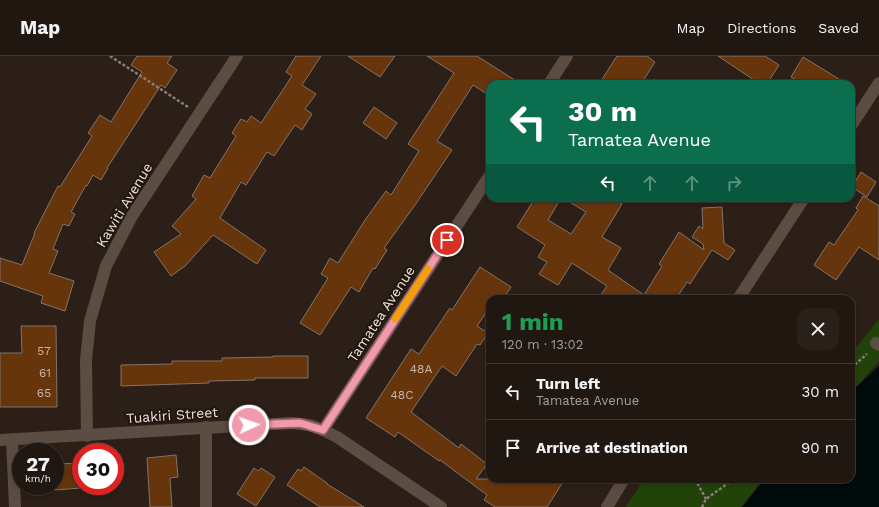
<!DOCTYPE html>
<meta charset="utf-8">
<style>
:root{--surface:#211711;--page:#29201a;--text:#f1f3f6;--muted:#a29f9f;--line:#3e3631}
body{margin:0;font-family:"Work Sans",sans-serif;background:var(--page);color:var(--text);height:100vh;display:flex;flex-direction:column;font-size:15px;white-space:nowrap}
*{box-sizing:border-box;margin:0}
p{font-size:13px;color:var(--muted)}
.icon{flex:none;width:22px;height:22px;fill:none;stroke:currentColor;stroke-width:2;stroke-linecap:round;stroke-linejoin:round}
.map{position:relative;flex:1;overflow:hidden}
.sheet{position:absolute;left:486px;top:239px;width:369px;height:188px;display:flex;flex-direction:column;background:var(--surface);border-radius:12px;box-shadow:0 2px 6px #0003,0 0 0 1px var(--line)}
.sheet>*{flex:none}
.top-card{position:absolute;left:486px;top:24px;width:369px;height:122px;border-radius:12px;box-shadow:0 2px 6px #0003,0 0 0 1px var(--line);background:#0b6e4f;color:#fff;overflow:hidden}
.speed{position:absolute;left:12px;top:387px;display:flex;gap:8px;font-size:20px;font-weight:700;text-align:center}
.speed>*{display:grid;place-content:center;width:52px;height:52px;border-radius:50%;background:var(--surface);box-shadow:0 2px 6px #0003,0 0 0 1px var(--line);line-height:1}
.speed small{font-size:10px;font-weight:400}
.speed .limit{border:6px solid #d22;background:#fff;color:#111}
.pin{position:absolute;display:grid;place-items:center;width:34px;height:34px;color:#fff;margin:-17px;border:2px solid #fff;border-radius:50%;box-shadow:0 1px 4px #0007}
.me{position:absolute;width:44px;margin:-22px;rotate:87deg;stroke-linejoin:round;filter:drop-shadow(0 0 3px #0008)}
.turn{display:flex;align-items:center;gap:14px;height:84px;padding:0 16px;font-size:18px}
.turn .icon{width:52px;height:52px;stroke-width:2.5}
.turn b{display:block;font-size:28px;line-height:34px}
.lanes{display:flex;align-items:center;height:38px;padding:0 16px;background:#0003;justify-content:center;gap:20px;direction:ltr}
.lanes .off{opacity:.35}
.round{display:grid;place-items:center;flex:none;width:42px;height:42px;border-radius:12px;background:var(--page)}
.head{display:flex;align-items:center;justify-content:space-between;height:68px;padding:0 16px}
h1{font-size:24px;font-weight:700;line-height:30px;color:#1e9e55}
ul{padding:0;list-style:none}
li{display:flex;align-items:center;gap:12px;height:56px;padding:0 16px;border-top:1px solid var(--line)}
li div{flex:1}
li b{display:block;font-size:15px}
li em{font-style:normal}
header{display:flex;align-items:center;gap:24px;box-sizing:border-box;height:56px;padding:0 20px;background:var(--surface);border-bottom:1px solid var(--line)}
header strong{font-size:19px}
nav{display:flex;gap:22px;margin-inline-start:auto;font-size:14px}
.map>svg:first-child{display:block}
.green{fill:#214309}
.water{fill:#000b0c}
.building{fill:#67350c;stroke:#837369}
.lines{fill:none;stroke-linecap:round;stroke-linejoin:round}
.path{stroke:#8a7f78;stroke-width:2.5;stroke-dasharray:3 2;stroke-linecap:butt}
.minor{stroke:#5c4d43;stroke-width:12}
.route-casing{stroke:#9d6470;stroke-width:10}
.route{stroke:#f29aad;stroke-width:7}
.slow{stroke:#f59e0b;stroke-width:7}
.labels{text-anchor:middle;stroke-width:4;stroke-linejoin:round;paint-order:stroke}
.number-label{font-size:12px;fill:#c9b6a7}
.street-label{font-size:14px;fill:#eae1db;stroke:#22160e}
</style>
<header>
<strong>Map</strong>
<nav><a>Map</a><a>Directions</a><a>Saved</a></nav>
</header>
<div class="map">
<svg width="879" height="451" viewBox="0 0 879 451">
<rect width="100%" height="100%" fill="#2c1f17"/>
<g class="green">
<polygon points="879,263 879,305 858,329 851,334 851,298"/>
<polygon points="644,423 763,423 741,451 626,451"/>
</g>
<polygon class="water" points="879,310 879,451 742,451 765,423 851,423 851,336"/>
<g class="building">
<polygon points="137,0 172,0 167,7 177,14 165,32 161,29 107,112 108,112 101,124 93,119 87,130 86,129 71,156 75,158 69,170 63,168 53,193 58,195 49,217 74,225 65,255 41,247 43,240 0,225 0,202 22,209 35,177 34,177 58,130 60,131 92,80 88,77 100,59 111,66 142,16 131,9"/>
<polygon points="296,0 321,0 302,29 316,38 305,53 312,58 302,74 295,69 274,100 267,96 246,129 241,126 220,162 266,194 257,208 213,179 185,210 171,220 154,196 181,178 172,170 196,143 192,140 204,119 210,122 236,80 232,77 241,63 247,66 251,60 261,67 292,20 286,16"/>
<polygon points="348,0 395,0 380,21"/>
<polygon points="427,0 477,0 521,28 490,28 490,40 473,29 437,85 452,94 415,149 384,192 387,194 375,213 373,212 359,236 351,231 320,279 300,267 328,222 321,218 330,202 338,207 365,164 386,135 391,139 419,95 408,88 454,17"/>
<polygon points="617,0 647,0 655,6 641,28 599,28"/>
<polygon points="718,0 765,0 779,9 767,28 760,28"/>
<polygon points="803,1 847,28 802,28 791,21"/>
<polygon points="374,51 397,67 386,83 363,67"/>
<polygon points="861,116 876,126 867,141 852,131"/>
<polygon points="863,140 879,150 879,204 859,191 836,224 814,209 829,186 834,189 858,154 856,152"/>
<polygon points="535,142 561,142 548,164 571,178 586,156 563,142 611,142 622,148 602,181 621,192 608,214 644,239 662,210 659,208 679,176 704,194 703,188 692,181 699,170 703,173 702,152 722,151 724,187 735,194 728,204 712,194 690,228 687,226 676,243 598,243 607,230 572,207 558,229 539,218 547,206 538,201 545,189 517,171"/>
<polygon points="480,211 511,231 503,243 490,243 490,251 477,270 488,277 480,289 477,288 456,320 442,310 411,356 459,392 461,388 487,408 476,423 565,423 547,451 495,451 484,444 487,439 440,404 439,405 398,376 395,381 366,362 411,293 419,298 450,252 452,254"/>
<polygon points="21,270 56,270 57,351 0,351 0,297 22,297"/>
<polygon points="273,300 308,300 308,322 255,322 255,324 209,325 209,327 121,330 121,309 172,308 172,305 222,305 222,302 273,301"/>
<polygon points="176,399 178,421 170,422 172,451 150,451 147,402"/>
<polygon points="81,407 81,432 55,434 55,408"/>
<polygon points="304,411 327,427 327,428 364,451 320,451 287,429 298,413 301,415"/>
<polygon points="254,412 258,415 261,412 275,421 256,450 237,438"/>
</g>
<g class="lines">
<g class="path">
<polyline points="110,0 188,51"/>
<polyline points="851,312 867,298"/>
<polyline points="695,423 706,443"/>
<polyline points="702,451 706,443 734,423"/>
</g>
<g class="minor">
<polyline points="549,28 567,0"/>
<polyline points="851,70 879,27"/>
<polyline points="738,243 804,142"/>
<polyline points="876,287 879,289"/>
<polyline points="206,371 206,451"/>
<polyline points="323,374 490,119"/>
<polyline points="87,380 86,304 90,265 106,210 132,160 237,0"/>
<polyline points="0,384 292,367 309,369 323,374 337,381 441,451"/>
<polyline points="12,384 15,451"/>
<polyline points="607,451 624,423"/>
</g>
</g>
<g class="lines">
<g class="route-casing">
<polyline id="route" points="249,369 300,367 323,374 447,184"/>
</g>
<use href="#route" class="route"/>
<polyline class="slow" points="395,263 428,213"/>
</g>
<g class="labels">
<g class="number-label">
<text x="44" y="299">57</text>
<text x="421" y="317">48A</text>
<text x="45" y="321">61</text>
<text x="44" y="341">65</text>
<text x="402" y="343">48C</text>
</g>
<g class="street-label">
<text transform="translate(124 149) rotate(-59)" y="5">Kawiti Avenue</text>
<text transform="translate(381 258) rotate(-57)" y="5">Tamatea Avenue</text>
<text transform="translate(172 359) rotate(-4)" y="5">Tuakiri Street</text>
</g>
</g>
</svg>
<div class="speed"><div>27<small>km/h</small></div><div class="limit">30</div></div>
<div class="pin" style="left:447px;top:184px;background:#d93025"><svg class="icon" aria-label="arrive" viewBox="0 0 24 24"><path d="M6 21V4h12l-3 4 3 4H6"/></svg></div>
<svg class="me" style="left:249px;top:369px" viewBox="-20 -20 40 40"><circle r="17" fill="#f29aad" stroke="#fff" stroke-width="3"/><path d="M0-11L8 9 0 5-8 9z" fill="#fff"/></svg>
<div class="top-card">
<div class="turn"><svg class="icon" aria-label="left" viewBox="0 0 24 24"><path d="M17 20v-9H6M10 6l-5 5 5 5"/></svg><div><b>30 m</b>Tamatea Avenue</div></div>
<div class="lanes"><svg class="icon" aria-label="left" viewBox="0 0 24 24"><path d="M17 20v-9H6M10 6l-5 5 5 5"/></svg><svg class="icon off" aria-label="ahead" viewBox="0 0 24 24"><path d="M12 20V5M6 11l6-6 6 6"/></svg><svg class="icon off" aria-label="ahead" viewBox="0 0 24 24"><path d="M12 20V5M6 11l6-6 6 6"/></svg><svg class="icon off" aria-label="right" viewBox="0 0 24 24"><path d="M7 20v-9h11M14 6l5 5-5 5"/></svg></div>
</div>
<section class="sheet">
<div class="head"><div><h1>1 min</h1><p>120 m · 13:02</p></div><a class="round"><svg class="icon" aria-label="close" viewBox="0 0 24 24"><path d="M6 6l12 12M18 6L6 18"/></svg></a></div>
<ul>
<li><svg class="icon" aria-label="left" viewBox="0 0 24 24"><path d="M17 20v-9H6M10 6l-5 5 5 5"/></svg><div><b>Turn left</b><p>Tamatea Avenue</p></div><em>30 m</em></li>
<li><svg class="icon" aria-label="arrive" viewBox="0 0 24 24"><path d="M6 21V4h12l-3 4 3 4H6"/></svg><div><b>Arrive at destination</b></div><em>90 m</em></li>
</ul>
</section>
</div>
